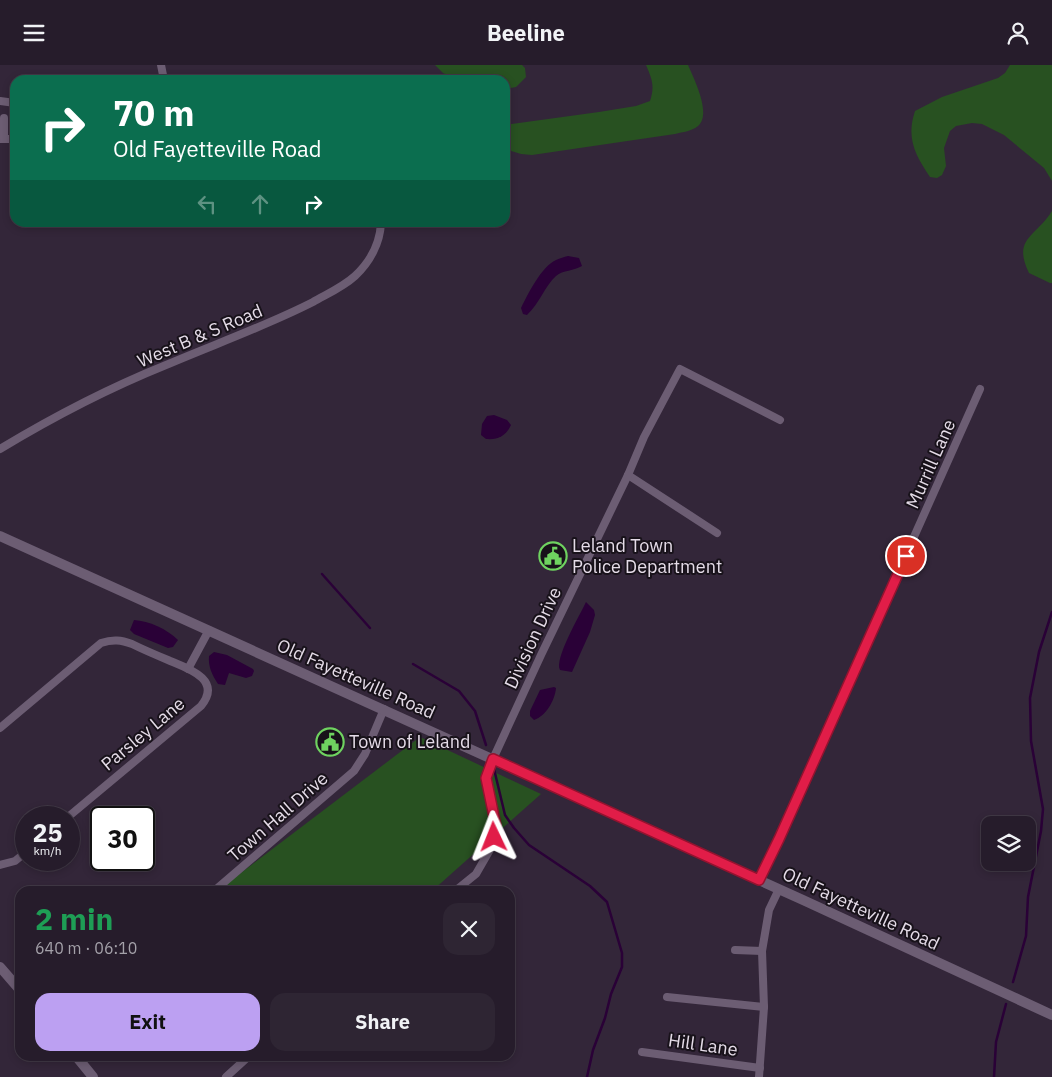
<!DOCTYPE html>
<meta charset="utf-8">
<style>
:root{--surface:#261c2b;--page:#2e2533;--text:#f1f3f6;--muted:#a4a1a9;--line:#423a47;--accent:#bca0f2}
body{margin:0;font-family:"IBM Plex Sans",sans-serif;background:var(--page);color:var(--text);height:100vh;display:flex;flex-direction:column;font-size:19px;white-space:nowrap}
*{box-sizing:border-box;margin:0}
p{font-size:16px;color:var(--muted)}
.icon{flex:none;width:28px;height:28px;fill:none;stroke:currentColor;stroke-width:2;stroke-linecap:round;stroke-linejoin:round}
.map{position:relative;flex:1;overflow:hidden}
.drawer{position:absolute;left:15px;top:821px;width:500px;height:175px;display:flex;flex-direction:column;background:var(--surface);border-radius:15px;box-shadow:0 2px 8px #0003,0 0 0 1px var(--line)}
.drawer>*{flex:none}
.banner{position:absolute;left:10px;top:10px;width:500px;height:152px;border-radius:15px;box-shadow:0 2px 8px #0003,0 0 0 1px var(--line);background:#0b6e4f;color:#fff;overflow:hidden}
.fabs{position:absolute;left:981px;top:751px;display:grid;gap:10px}
.fabs a{display:grid;place-items:center;width:55px;height:55px;border-radius:10px;background:var(--surface);box-shadow:0 2px 8px #0003,0 0 0 1px var(--line);font-size:25px}
.speed{position:absolute;left:15px;top:741px;display:flex;gap:10px;font-size:25px;font-weight:700;text-align:center}
.speed>*{display:grid;place-content:center;width:65px;height:65px;border-radius:50%;background:var(--surface);box-shadow:0 2px 8px #0003,0 0 0 1px var(--line);line-height:1}
.speed small{font-size:12px;font-weight:400}
.speed .limit{border:2px solid #111;border-radius:8px;background:#fff;color:#111}
.pin{position:absolute;display:grid;place-items:center;width:42px;height:42px;color:#fff;margin:-21px;border:2px solid #fff;border-radius:50%;box-shadow:0 1px 5px #0007}
.me{position:absolute;width:55px;margin:-28px;rotate:358deg;stroke-linejoin:round;filter:drop-shadow(0 0 4px #0008)}
.turn{display:flex;align-items:center;gap:18px;height:105px;padding:0 20px;font-size:22px}
.turn .icon{width:65px;height:65px;stroke-width:2.5}
.turn b{display:block;font-size:35px;line-height:42px}
.lanes{display:flex;align-items:center;height:48px;padding:0 20px;background:#0003;justify-content:center;gap:25px;direction:ltr}
.lanes .off{opacity:.35}
.round{display:grid;place-items:center;flex:none;width:52px;height:52px;border-radius:15px;background:var(--page)}
.summary{display:flex;align-items:center;justify-content:space-between;height:85px;padding:0 20px}
h1{font-size:30px;font-weight:700;line-height:38px;color:#1e9e55}
.cta{display:flex;gap:10px;margin-top:auto;padding:10px 20px}
.cta a{flex:1;height:58px;border-radius:15px;background:var(--accent);color:#111;font-size:20px;font-weight:700;line-height:58px;text-align:center}
.cta a+a{background:var(--page);color:var(--text)}
header{display:flex;justify-content:space-between;align-items:center;height:65px;padding:0 20px;background:var(--surface);font-size:22px;font-weight:700}
.map>svg:first-child{display:block}
.green{fill:#285121}
.water{fill:#2a0137}
.lines{fill:none;stroke-linecap:round;stroke-linejoin:round}
.stream{stroke:#2a0137;stroke-width:2.5}
.street{stroke:#6c5d73;stroke-width:8}
.secondary{stroke:#6c5d73;stroke-width:10}
.route-casing{stroke:#92132f;stroke-width:12}
.route{stroke:#e11d48;stroke-width:9}
.labels{text-anchor:middle;stroke-width:4;stroke-linejoin:round;paint-order:stroke}
.street-label{font-size:18px;fill:#e5dce8;stroke:#18121a}
.poi-label{font-size:18px;fill:#e5dce8;stroke:#18121a;text-anchor:start}
</style>
<header><svg class="icon" aria-label="menu" viewBox="0 0 24 24"><path d="M4 6h16M4 12h16M4 18h16"/></svg>Beeline<svg class="icon" aria-label="person" viewBox="0 0 24 24"><circle cx="12" cy="8" r="4"/><path d="M4 21q1-7 8-7t8 7"/></svg></header>
<div class="map">
<svg width="1052" height="1012" viewBox="0 0 1052 1012">
<rect width="100%" height="100%" fill="#332639"/>
<g class="green">
<polygon points="435,0 522,0 525,3 526,12 516,22 505,24 505,15 458,15 443,8"/>
<path d="M646,0H688C694,14 712,49 698,61C692,66 683,67 675,69L532,90L521,89L505,84V60L599,47L636,41L650,36C655,21 652,14 646,0Z"/>
<path d="M1010,0H1052V116L1044,103L1004,70L982,59L972,58L956,61L950,66L944,83L946,101L942,110L937,113L930,112C915,90 906,73 915,46L942,32L998,13L1005,8Z"/>
<path d="M1052,146V218H1050L1029,208C1012,173 1036,172 1052,146Z"/>
<polygon points="420,672 541,729 432,826 217,826"/>
</g>
<g class="water">
<path d="M568,191L579,193L582,201C574,206 563,205 556,211C545,221 539,239 527,250L523,249L521,243C528,229 541,202 556,195C560,193 564,192 568,191Z"/>
<path d="M494,350L507,355L511,360C506,371 498,375 486,374L481,370L482,359L487,351Z"/>
<path d="M586,537L594,545L595,550L590,567L572,607L560,605C554,594 580,550 586,537Z"/>
<path d="M134,555C149,556 167,564 178,575L173,582L168,583L134,569L130,565Z"/>
<path d="M214,587L227,590L253,604L254,606L252,611L246,613L229,608L225,620L218,619C212,610 208,601 209,591Z"/>
<path d="M554,622L556,623C555,635 546,651 534,655L530,651V646L540,625Z"/>
</g>
<g class="lines">
<g class="stream">
<polyline points="322,509 370,563"/>
<polyline points="413,599 459,626 475,646 486,680"/>
<polyline points="494,704 505,750 514,763 529,780 590,821 607,837 622,888 622,902 611,929 605,953 593,985 587,1012"/>
<polyline points="1013,917 1026,871 1028,832 1041,766 1043,744 1031,676 1030,633 1039,587 1052,547"/>
<polyline points="994,1012 996,977 1006,939"/>
</g>
<g class="street">
<polyline points="161,0 164,15"/>
<polyline points="0,36 15,38"/>
<polyline points="0,74 15,74"/>
<polyline points="4,74 4,53"/>
<path d="M0,384C53,352 109,323 166,300C215,279 266,261 313,237C327,229 343,222 355,211C370,197 380,178 381,158"/>
<polyline points="628,410 717,468"/>
<polyline points="188,604 209,565"/>
<path d="M0,663L101,578C113,574 121,575 132,579C144,585 156,590 168,595C187,603 223,614 201,641L68,752"/>
<polyline points="0,800 15,796 26,787"/>
<polyline points="759,815 779,774 980,324"/>
<polyline points="214,826 354,706 365,689 384,644"/>
<polyline points="455,826 476,809 491,783 496,761 489,734 487,713 493,694 541,590 628,410 644,372 680,304 780,355"/>
<polyline points="735,885 762,886"/>
<polyline points="667,932 764,942"/>
<polyline points="642,987 760,1003"/>
<polyline points="226,1012 249,991"/>
<polyline points="759,1012 764,942 762,886 769,845 779,824"/>
</g>
<g class="secondary">
<polyline points="0,471 803,835 1052,950"/>
<polyline points="0,902 20,925"/>
<polyline points="76,991 93,1012"/>
</g>
</g>
<g class="lines">
<g class="route-casing">
<polyline id="route" points="494,772 496,761 486,713 493,694 759,815 779,774 906,491"/>
</g>
<use href="#route" class="route"/>
</g>
<defs>
<g id="civic-ring" transform="scale(1.4375)"><circle r="9.5" fill="#18121a" stroke="#6fd360" stroke-width="1.5"/><path d="M-.6-6.5H3V-4.5H.6V-3L4-1V1h2V6H-6V1h2V-1L-.6-3ZM-1.2 2.5V6h2.4V2.5Z" fill="#6fd360"/></g>
</defs>
<g fill-rule="evenodd">
<use href="#civic-ring" x="553" y="491"/>
<use href="#civic-ring" x="330" y="677"/>
</g>
<g class="labels">
<g class="street-label">
<text transform="translate(200 271) rotate(-23)" y="6">West B &amp; S Road</text>
<text transform="translate(931 399) rotate(-66)" y="6">Murrill Lane</text>
<text transform="translate(533 573) rotate(-65)" y="6">Division Drive</text>
<text transform="translate(356 614) rotate(24)" y="6">Old Fayetteville Road</text>
<text transform="translate(143 669) rotate(-40)" y="6">Parsley Lane</text>
<text transform="translate(278 752) rotate(-41)" y="6">Town Hall Drive</text>
<text transform="translate(861 844) rotate(25)" y="6">Old Fayetteville Road</text>
<text transform="translate(703 980) rotate(8)" y="6">Hill Lane</text>
</g>
<g class="poi-label">
<text x="572" y="487">Leland Town<tspan x="572" dy="21">Police Department</tspan></text>
<text x="349" y="683">Town of Leland</text>
</g>
</g>
</svg>
<div class="fabs">
<a><svg class="icon" aria-label="layers" viewBox="0 0 24 24"><path d="M12 4l9 5-9 5-9-5zM3 14l9 5 9-5"/></svg></a>
</div>
<div class="speed"><div>25<small>km/h</small></div><div class="limit">30</div></div>
<div class="pin" style="left:906px;top:491px;background:#d93025"><svg class="icon" aria-label="arrive" viewBox="0 0 24 24"><path d="M6 21V4h12l-3 4 3 4H6"/></svg></div>
<svg class="me" style="left:494px;top:772px" viewBox="-20 -20 40 40"><path d="M0-17L14 15 0 8-14 15z" fill="#e11d48" stroke="#fff" stroke-width="4"/></svg>
<div class="banner">
<div class="turn"><svg class="icon" aria-label="right" viewBox="0 0 24 24"><path d="M7 20v-9h11M14 6l5 5-5 5"/></svg><div><b>70 m</b>Old Fayetteville Road</div></div>
<div class="lanes"><svg class="icon off" aria-label="left" viewBox="0 0 24 24"><path d="M17 20v-9H6M10 6l-5 5 5 5"/></svg><svg class="icon off" aria-label="ahead" viewBox="0 0 24 24"><path d="M12 20V5M6 11l6-6 6 6"/></svg><svg class="icon" aria-label="right" viewBox="0 0 24 24"><path d="M7 20v-9h11M14 6l5 5-5 5"/></svg></div>
</div>
<section class="drawer">
<div class="summary"><div><h1>2 min</h1><p>640 m · 06:10</p></div><a class="round"><svg class="icon" aria-label="close" viewBox="0 0 24 24"><path d="M6 6l12 12M18 6L6 18"/></svg></a></div>
<div class="cta"><a>Exit</a><a>Share</a></div>
</section>
</div>
